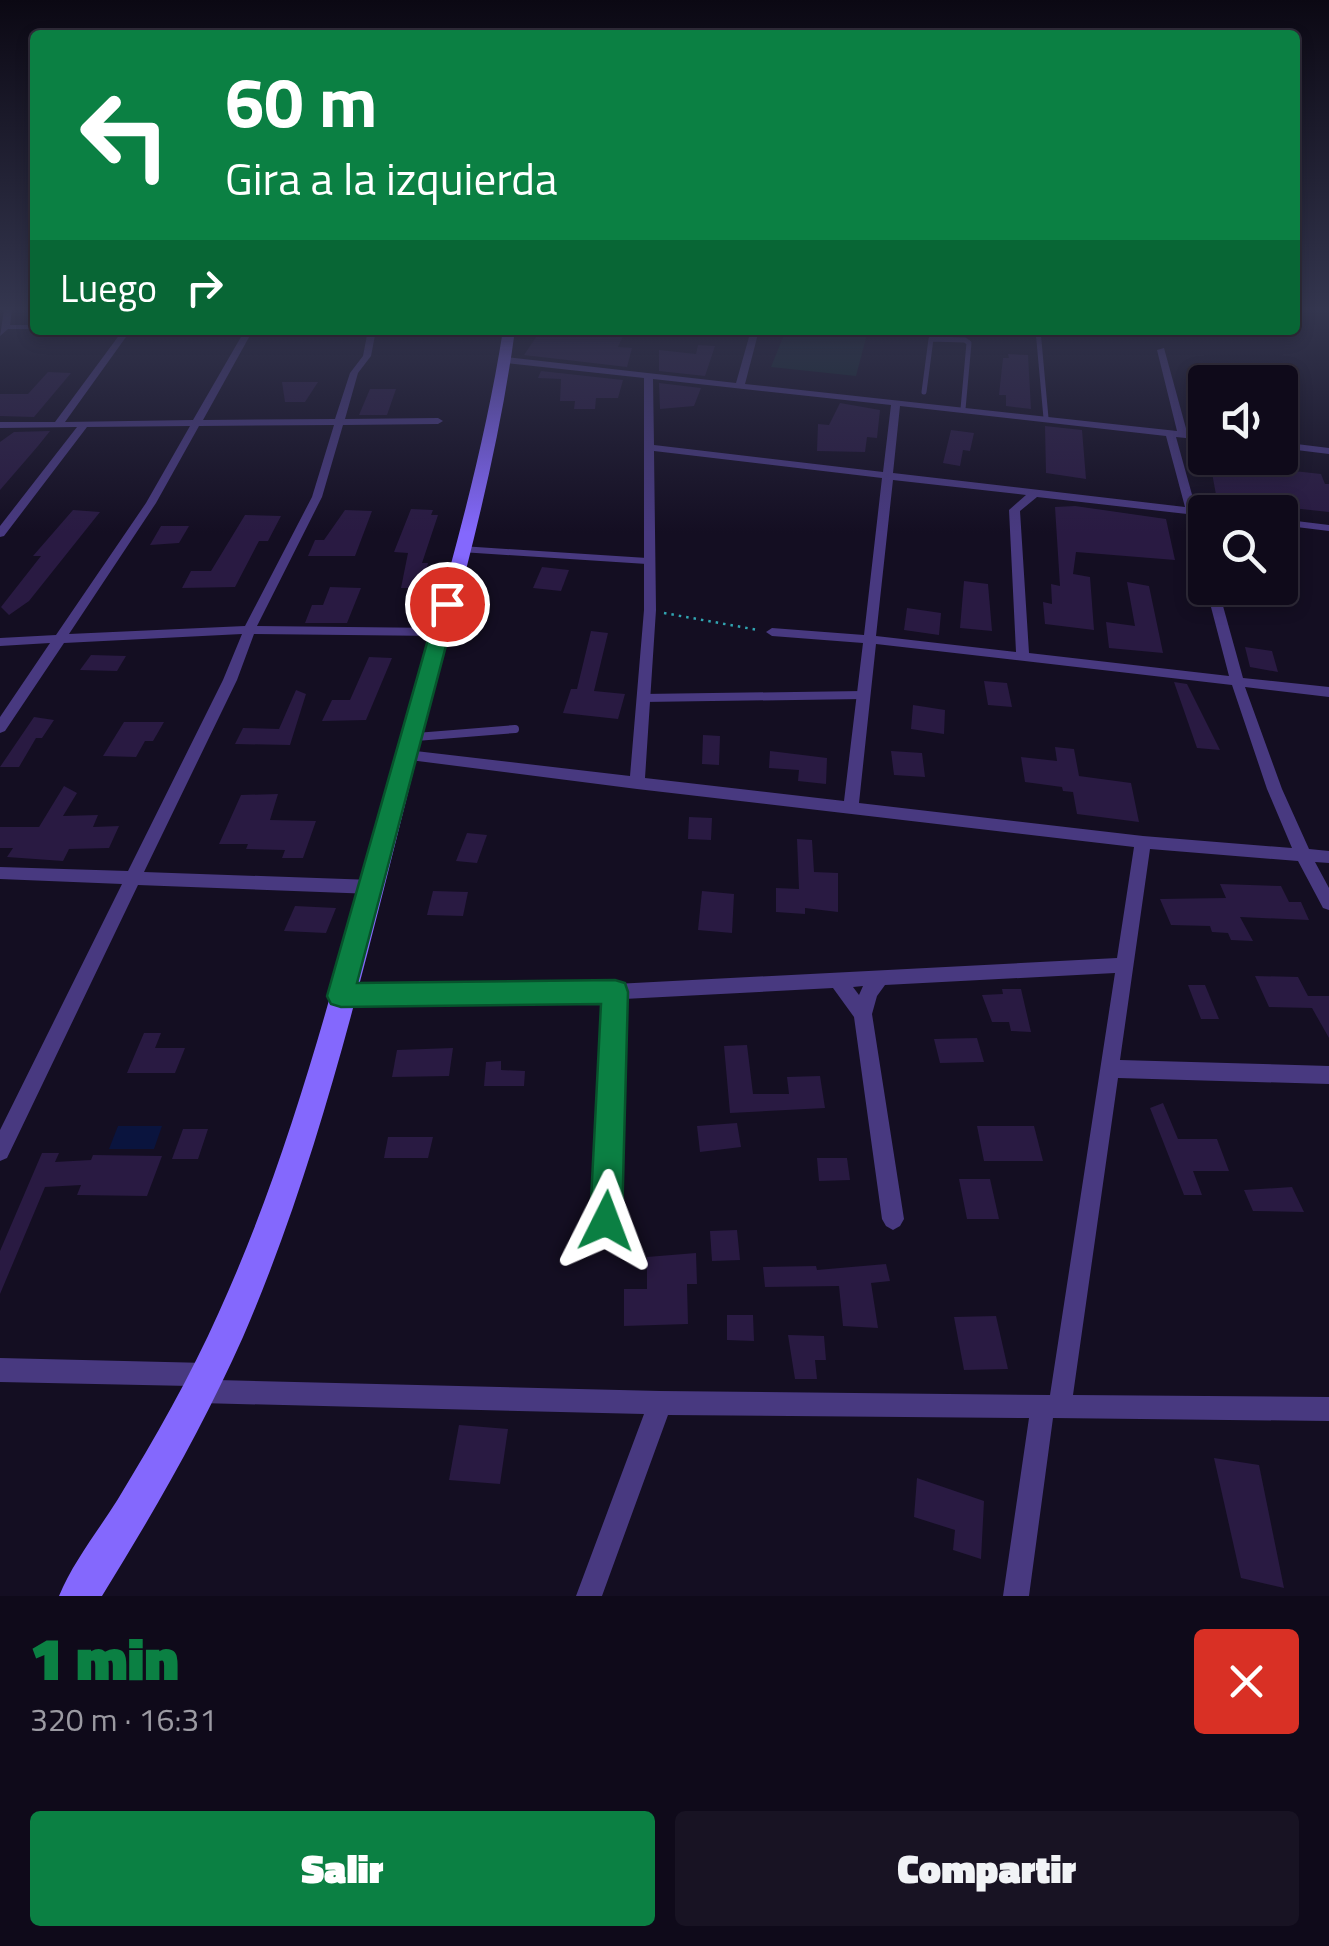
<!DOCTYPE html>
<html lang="es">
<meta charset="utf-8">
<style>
:root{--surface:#0f0a1a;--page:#181323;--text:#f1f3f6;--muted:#9b9aa2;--line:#2f2b39;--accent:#0b8043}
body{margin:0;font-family:"Titillium Web",sans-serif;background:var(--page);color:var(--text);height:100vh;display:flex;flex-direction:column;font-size:38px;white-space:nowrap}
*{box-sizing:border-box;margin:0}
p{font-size:32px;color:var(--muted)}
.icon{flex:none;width:55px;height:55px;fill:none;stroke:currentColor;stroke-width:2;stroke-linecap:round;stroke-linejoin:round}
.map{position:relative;height:1596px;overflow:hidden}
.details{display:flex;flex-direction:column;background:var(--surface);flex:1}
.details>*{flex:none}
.hud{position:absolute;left:30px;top:30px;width:1270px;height:305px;border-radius:10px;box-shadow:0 5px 15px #0003,0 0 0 2px var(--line);background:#0b8043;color:#fff;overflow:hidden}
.controls{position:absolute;left:1188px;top:365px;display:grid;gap:20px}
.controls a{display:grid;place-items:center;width:110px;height:110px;border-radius:10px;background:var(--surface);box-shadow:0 5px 15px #0003,0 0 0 2px var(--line);font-size:50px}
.pin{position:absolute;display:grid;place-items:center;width:85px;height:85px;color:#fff;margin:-42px;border:5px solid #fff;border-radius:50%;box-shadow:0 2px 10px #0007}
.me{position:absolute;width:110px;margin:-55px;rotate:3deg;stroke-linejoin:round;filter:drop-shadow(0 0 8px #0008)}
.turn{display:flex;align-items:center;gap:35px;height:210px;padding:0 30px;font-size:45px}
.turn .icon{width:130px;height:130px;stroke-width:2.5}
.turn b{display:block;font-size:70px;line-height:85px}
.then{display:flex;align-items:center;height:95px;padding:0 30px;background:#0003;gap:20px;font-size:38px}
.round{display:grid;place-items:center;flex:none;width:105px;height:105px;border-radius:10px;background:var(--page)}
.headline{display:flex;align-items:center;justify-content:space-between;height:170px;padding:0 30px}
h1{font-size:60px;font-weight:800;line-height:75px;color:var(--accent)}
.action{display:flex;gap:20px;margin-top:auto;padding:20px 30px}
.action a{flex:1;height:115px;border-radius:10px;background:var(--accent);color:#fff;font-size:40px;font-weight:800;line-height:115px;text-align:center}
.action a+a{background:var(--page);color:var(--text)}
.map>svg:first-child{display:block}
.green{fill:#11282b}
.water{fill:#0a143e}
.building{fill:#291a42}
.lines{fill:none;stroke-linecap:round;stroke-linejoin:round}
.path{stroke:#30a4b1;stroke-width:2.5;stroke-dasharray:2.5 5;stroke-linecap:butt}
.lane-far2{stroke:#483980;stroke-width:5}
.lane-far1{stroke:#483980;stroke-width:6}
.lane{stroke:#483980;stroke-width:8}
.street{fill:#483980;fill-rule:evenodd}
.secondary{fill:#8468fd;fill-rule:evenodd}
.route{fill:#0b8043;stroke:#07532c;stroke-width:2.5}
</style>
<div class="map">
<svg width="1329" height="1596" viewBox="0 0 1329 1596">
<rect width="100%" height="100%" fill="#140e22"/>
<polygon class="green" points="786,330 867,334 856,376 771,367"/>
<polygon class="water" points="118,1126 162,1126 154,1149 109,1149"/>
<g class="building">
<polygon points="541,330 625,332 618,347 632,348 627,367 524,355"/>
<polygon points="698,345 715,346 705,376 659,371 659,350 696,354"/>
<polygon points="1008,354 1028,355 1031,409 1006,406 1006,395 999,395 1003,358 1009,358"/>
<polygon points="541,371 623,380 618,398 596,398 595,409 574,409 575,401 560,401 561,379 538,378"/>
<polygon points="48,372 71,373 34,417 0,416 0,394 28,394"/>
<polygon points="282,382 318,382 305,402 285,402"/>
<polygon points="659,383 701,388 694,406 660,409"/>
<polygon points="370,389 396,389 387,415 359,415"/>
<polygon points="840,403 880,410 877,438 867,437 865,452 817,451 818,424 829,425"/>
<polygon points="1045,426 1082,430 1086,479 1046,473"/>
<polygon points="951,430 974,433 970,451 963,450 960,466 943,463"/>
<polygon points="50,431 38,446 0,490 0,442 14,432"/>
<polygon points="1186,458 1289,458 1294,471 1321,474 1325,484 1329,484 1329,512 1217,500 1212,473 1189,470"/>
<polygon points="1075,506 1166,519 1175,560 1076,552 1073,574 1090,577 1094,630 1045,624 1043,602 1052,604 1051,584 1060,586 1055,507"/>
<polygon points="411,509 433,510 431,515 438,515 422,563 428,563 422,588 401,588 408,553 394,552"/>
<polygon points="73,510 100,512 29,601 9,615 1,607 41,556 33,556"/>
<polygon points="345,510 372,511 355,556 308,556 315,540 324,540"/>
<polygon points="245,515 281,516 268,541 259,541 235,587 182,588 191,571 211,571"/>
<polygon points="161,526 189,526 179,543 150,545"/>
<polygon points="542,567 569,570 561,591 533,588"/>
<polygon points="964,581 988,584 992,631 960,628"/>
<polygon points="1127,582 1149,586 1163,653 1109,648 1106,622 1135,626"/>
<polygon points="330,587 361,588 347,623 305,623 312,605 323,605"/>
<polygon points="907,608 941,613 939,635 904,630"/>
<polygon points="591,631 608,633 594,691 625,694 618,719 563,713 571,689 577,689"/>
<polygon points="1245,647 1272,651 1278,672 1250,667"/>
<polygon points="91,655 126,656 117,671 80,670"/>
<polygon points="369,657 392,658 366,720 322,721 332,700 350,700"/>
<polygon points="984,681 1007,683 1012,707 988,705"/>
<polygon points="1174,682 1187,684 1220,750 1197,748"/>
<polygon points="296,690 306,694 290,745 235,744 243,728 279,729"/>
<polygon points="913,705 945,710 944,734 911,729"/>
<polygon points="34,717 54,720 42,738 36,738 19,767 0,767"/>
<polygon points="124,722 164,722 153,741 145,741 136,757 103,756"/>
<polygon points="703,735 720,736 719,765 702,764"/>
<polygon points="1055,747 1074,749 1079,776 1131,783 1139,822 1077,814 1073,792 1063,791 1062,787 1025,782 1021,757 1057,761"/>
<polygon points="770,751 827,758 826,784 798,781 799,770 769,768"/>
<polygon points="891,751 922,753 925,777 894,775"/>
<polygon points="64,786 77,793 63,816 98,815 93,827 119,826 109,848 69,849 63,861 7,857 13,848 0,848 0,827 39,827"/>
<polygon points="278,794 270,820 316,821 303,858 282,858 285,850 246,849 248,844 219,844 241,795"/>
<polygon points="689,817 712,818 711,840 688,839"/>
<polygon points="467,833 487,835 477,863 456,861"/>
<polygon points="797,839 812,840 814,872 838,873 838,912 805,908 805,914 776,912 776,888 799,889"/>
<polygon points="1220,884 1281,886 1289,902 1301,902 1309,920 1240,917 1253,941 1231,940 1228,933 1212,932 1210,926 1171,925 1160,899 1226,898"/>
<polygon points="433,891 468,892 463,916 427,915"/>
<polygon points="702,891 734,894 732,933 698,930"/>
<polygon points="295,906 336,908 326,933 284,931"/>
<polygon points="1255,976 1298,977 1308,996 1329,996 1329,1038 1312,1008 1269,1007"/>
<polygon points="1188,985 1205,985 1219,1019 1201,1019"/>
<polygon points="1002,989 1021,989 1031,1032 1011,1031 1009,1022 992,1022 982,995 1003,994"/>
<polygon points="144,1033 161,1033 155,1048 185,1048 175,1073 127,1073"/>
<polygon points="977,1038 984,1062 940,1063 934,1039"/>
<polygon points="747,1045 753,1094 789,1094 787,1077 820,1076 825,1108 730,1113 724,1046"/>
<polygon points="453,1048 449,1076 392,1077 397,1050"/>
<polygon points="501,1061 501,1070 525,1071 524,1086 484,1086 486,1062"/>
<polygon points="1163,1103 1178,1139 1217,1139 1229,1171 1193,1171 1202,1195 1184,1195 1150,1108"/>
<polygon points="737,1123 741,1147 700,1152 697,1126"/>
<polygon points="977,1126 1034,1126 1043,1161 984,1161"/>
<polygon points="183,1129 208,1129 198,1159 172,1159"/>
<polygon points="388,1137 433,1137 428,1158 384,1158"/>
<polygon points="42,1153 59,1153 55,1162 91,1160 93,1155 162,1156 147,1196 77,1195 81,1185 45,1187 0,1294 0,1251"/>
<polygon points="817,1158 847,1158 850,1180 819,1181"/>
<polygon points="959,1179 990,1179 999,1219 967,1219"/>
<polygon points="1292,1187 1304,1212 1253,1211 1244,1190"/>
<polygon points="737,1230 740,1260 712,1261 710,1231"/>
<polygon points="696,1253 697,1284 687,1284 688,1324 624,1326 624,1289 647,1289 647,1257"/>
<polygon points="886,1264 890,1281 871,1283 878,1328 843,1326 839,1286 765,1287 763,1267 816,1266 817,1270"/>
<polygon points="727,1315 753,1315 754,1341 727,1340"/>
<polygon points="996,1316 1008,1369 964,1370 954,1317"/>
<polygon points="788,1335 824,1336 826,1360 815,1360 817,1379 795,1379"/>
<polygon points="459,1425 508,1429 500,1484 449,1480"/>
<polygon points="1214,1458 1259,1465 1284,1588 1241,1578"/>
<polygon points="917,1478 984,1501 981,1559 953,1550 955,1530 914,1517"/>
</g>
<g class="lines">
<polyline class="path" points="664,613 758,630"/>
<g class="lane-far2">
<polyline points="1038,330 1046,418"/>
<polyline points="924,392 931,339 965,340 969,343 963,409"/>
</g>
<polyline class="lane-far1" points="461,549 647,561"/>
<g class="lane">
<polyline points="643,698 863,695"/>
<polyline points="416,737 515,729"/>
</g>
<g class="street">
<polygon points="4,310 12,310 10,325 35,325 35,329 8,329 0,336"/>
<path d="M123,330H131L65,422L193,420L245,330H253L203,420L335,419L350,373L363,356L368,330H376L371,356L358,373L345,419L438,418L443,421L438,424L343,425L322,497L257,626L440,628L446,632L440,636L254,634L237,680L144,872L373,880L379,882L381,887L379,892L373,894L138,885L7,1158L0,1161V1130L122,884L0,879V867L128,871L223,680L242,634L64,643L5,731L0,733V717L50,643L0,646V638L56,635L146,503L190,426L87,427L4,536L0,537V526L77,427L0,428V422H55ZM334,425L312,497L245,626L69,634L156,503L199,426Z"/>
<path d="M751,330H759L745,384L1177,431L1157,350L1164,348L1187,432L1205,434V440L1176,437L1196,509L1210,512H1205V516L1198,515L1205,539V562L1199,559L1187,514L1037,497L1020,511L1029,653L1229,676L1206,588H1218L1243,678L1329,687V697L1245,687L1282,789L1309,849L1329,851V863L1315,862L1329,888V910L1323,908L1298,861L1150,849L1120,1060L1329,1066V1084L1118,1078L1073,1395L1329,1397V1421L1053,1418L1029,1596H1003L1029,1418L668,1415L602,1596H576L644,1414L200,1403L192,1399L188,1391L190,1386L0,1382V1358L207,1363L215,1367L219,1375L217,1380L660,1391L1050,1395L1115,973L885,985L877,996L872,1014L904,1219L900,1226L893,1230L886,1226L882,1219L854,1017L833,988L624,999L617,1221L613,1228L606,1232L599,1228L595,1221L606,1000L341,1003L335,1001L332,995L335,989L341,987L615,984L1117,958L1134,847L637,789L402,759L400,755L407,750L630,776L644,610V378L505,363L501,360L505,357L736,383ZM653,379L891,405L883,472L654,445ZM900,406L1166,436L1185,507L893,473ZM654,451L882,478L864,635L772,628L766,632L772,636L863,643L844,801L645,778L656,610ZM893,480L1026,495L1009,510L1016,652L876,636ZM876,644L1232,685L1267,789L1292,848L1143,836L859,803ZM863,986L859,995L853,987Z"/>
<polygon points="1280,442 1329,448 1329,454 1280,448"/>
<polygon points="1280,519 1329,525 1329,531 1280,525"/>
</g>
<path class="secondary" d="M503,330H515C495,478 452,620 415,765C366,958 322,1154 243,1337C203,1427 154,1512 102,1596H59C73,1562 98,1531 118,1499C155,1438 190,1377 219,1312C294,1147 338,968 386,793C429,639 478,488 503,330Z"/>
</g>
<linearGradient id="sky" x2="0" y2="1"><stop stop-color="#0b0813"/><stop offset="0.58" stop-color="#34364f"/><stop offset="1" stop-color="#34364f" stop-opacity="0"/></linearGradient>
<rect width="1329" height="533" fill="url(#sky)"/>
<polygon class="route" points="447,599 457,604 357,983 615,980 625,983 628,992 622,1221 617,1232 606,1237 594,1232 590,1221 601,1004 341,1007 331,1004 327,996 438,604"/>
</svg>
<div class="controls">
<a><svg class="icon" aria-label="sound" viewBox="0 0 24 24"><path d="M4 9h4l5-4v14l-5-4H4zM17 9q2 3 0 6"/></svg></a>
<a><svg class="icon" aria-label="search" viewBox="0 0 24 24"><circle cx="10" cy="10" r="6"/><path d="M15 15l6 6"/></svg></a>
</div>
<div class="pin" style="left:447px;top:604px;background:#d93025"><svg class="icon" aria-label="arrive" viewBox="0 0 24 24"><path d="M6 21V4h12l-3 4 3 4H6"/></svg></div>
<svg class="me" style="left:606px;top:1221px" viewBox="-20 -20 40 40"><path d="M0-17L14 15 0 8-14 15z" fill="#0b8043" stroke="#fff" stroke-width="4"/></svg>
<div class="hud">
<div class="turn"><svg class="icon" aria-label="left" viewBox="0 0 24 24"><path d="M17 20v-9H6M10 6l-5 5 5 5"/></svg><div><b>60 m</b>Gira a la izquierda</div></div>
<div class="then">Luego<svg class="icon" aria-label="right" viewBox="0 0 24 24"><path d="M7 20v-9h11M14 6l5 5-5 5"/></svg></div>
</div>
</div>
<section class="details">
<div class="headline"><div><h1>1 min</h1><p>320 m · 16:31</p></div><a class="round" style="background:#d93025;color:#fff"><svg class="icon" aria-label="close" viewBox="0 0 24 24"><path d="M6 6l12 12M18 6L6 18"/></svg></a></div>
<div class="action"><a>Salir</a><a>Compartir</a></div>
</section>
